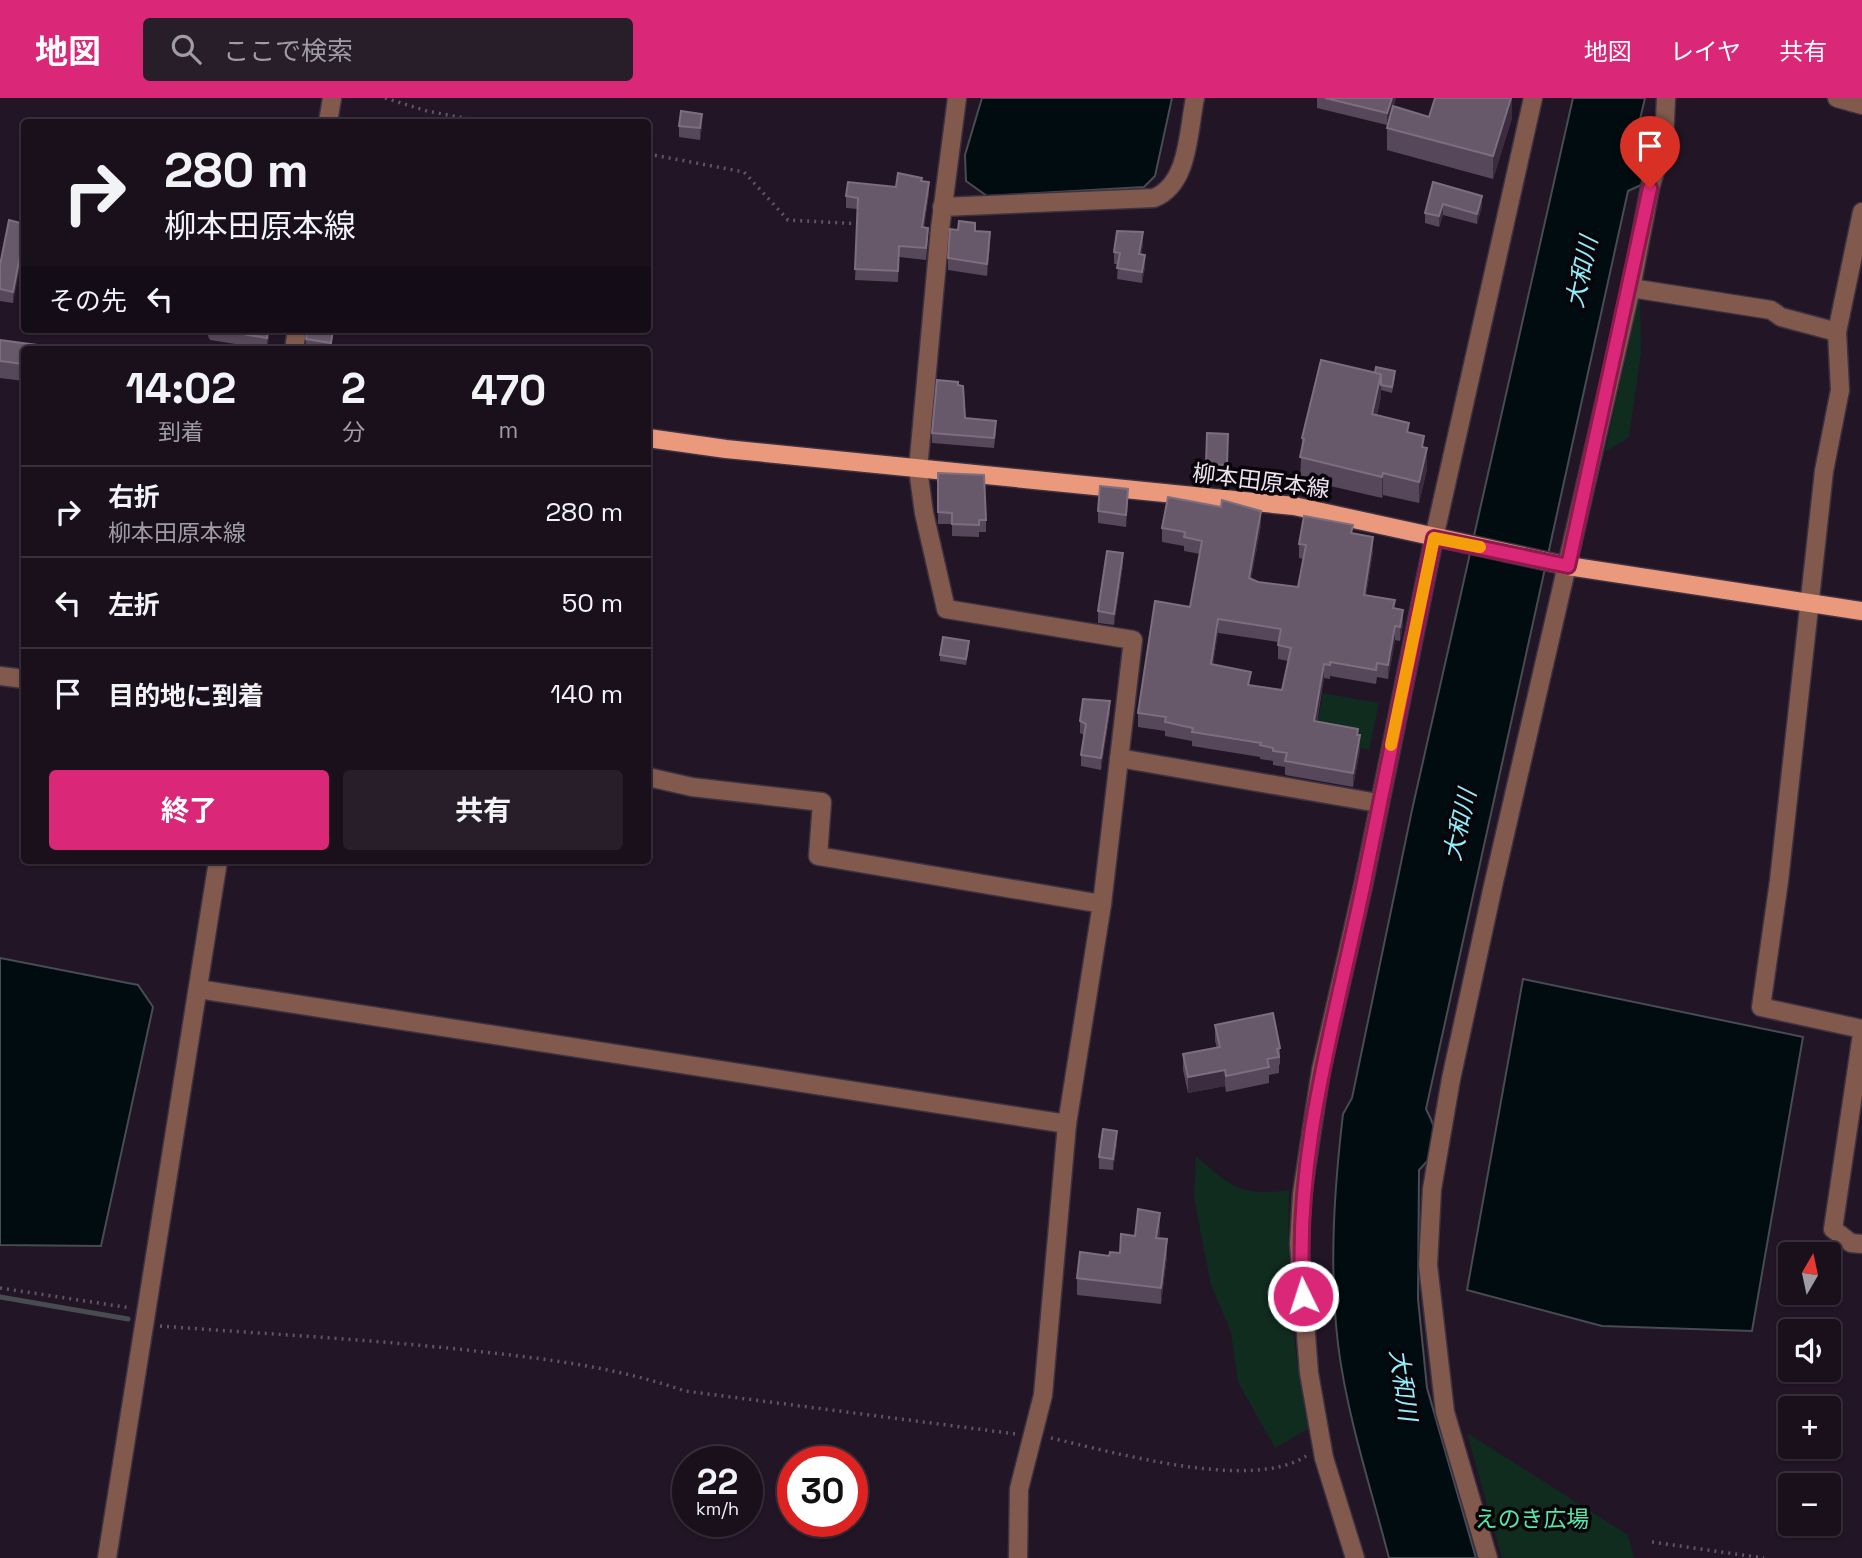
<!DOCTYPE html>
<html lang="ja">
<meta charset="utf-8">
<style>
:root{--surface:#1a101c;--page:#271e29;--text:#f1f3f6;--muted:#9f9da3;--line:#38303b;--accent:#db2777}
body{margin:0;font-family:"Space Grotesk","Noto Sans JP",sans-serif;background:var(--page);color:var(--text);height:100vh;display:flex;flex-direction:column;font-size:26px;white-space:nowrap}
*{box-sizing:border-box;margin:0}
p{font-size:23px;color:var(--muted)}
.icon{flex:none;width:38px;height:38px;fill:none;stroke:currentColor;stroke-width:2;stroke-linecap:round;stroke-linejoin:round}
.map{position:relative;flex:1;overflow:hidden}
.panel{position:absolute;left:21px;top:248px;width:630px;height:518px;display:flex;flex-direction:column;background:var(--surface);border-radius:7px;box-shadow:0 2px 5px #0004,0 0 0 2px var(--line)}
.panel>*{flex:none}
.guide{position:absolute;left:21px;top:21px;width:630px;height:214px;border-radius:7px;box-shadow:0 2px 5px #0004,0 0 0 2px var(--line);background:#1a101c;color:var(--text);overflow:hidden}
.needle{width:46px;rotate:9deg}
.fabs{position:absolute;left:1778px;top:1144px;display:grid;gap:14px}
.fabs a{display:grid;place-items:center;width:63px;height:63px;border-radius:7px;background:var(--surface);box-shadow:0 2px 5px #0004,0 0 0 2px var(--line);font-size:35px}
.speed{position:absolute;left:672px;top:1348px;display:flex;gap:14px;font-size:35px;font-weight:700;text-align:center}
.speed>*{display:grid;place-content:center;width:91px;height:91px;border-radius:50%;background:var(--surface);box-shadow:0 2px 5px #0004,0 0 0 2px var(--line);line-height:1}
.speed small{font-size:18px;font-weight:400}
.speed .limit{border:10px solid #d22;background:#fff;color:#111}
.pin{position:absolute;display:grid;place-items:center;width:60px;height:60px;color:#fff;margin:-72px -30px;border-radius:50% 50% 50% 0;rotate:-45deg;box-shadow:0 0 7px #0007}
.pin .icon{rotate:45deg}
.me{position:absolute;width:77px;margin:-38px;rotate:356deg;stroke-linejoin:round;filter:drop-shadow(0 0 5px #0008)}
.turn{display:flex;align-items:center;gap:24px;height:147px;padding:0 28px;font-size:32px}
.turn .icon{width:91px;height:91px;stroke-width:2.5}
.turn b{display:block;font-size:49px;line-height:60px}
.then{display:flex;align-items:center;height:66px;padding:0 28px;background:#0003;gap:14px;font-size:26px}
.eta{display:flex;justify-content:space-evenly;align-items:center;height:119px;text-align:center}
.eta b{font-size:42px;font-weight:700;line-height:49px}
.cta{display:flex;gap:14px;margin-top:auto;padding:14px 28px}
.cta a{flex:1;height:80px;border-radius:7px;background:var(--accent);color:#fff;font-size:28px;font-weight:700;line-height:80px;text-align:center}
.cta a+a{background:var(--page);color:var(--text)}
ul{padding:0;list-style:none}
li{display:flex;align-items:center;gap:21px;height:91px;padding:0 28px;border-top:2px solid var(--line)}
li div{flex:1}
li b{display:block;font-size:26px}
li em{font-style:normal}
header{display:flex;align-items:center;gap:42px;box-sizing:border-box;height:98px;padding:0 35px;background:var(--accent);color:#fff}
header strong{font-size:33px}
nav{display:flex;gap:38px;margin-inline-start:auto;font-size:24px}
.search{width:490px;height:63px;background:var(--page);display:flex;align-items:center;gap:18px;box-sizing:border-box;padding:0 24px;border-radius:7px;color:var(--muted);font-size:26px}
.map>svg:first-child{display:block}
.green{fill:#102c1f}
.water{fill:#000c0f;stroke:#474c52;stroke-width:2}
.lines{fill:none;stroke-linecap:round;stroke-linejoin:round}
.stream{stroke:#474c52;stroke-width:5}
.minor-casing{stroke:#3e3242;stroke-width:21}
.major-casing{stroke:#3e3242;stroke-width:21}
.path{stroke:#615565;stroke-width:3.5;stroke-dasharray:2 5;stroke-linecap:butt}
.minor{stroke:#815a4d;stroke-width:18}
.major{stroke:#eb997d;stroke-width:18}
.wall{fill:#56485a;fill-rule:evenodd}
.shaded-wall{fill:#3b2c3f}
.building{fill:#67586a;stroke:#7c6e7f;stroke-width:2;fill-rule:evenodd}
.route-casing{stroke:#8e194d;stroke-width:18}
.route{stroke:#db2777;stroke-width:12}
.slow{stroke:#f59e0b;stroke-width:12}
.labels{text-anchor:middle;stroke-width:7;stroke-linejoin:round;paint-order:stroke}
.street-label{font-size:23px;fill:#ede3ef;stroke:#09040a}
.park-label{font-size:23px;fill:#55e7a8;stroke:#09040a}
.water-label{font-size:24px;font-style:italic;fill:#90f1fd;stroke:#09040a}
</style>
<header>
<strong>地図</strong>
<div class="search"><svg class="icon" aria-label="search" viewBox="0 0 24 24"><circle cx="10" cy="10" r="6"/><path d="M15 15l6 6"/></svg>ここで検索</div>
<nav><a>地図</a><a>レイヤ</a><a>共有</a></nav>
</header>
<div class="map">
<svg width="1862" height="1460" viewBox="0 0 1862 1460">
<rect width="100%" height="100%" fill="#221526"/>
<g class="green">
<polygon points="1640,198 1641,255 1629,339 1605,354"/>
<polygon points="1323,595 1379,605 1369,652 1315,637"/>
<path d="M1196,1058C1230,1088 1241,1099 1289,1092C1287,1172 1290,1251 1311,1329L1275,1350L1238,1284L1231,1234L1211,1187L1194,1100Z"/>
<polygon points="1467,1335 1628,1437 1634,1460 1502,1460"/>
</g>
<g class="water">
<polygon points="982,0 1172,0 1155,78 1144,89 987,98 966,83 965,57"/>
<path d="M1573,0H1645L1635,42L1647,65L1641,87L1628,93L1426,1011C1440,1038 1442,1049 1419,1072L1418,1201L1427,1290L1476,1460H1389C1371,1390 1347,1319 1338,1246C1329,1170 1334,1093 1343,1016L1352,1000L1412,712Z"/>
<polygon points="0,860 138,887 153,909 101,1148 0,1147"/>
<polygon points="1523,881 1803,939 1752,1233 1602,1228 1467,1192"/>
</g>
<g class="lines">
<polyline class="stream" points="0,1199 128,1221"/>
<g class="minor-casing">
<g id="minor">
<polyline points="957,0 940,131 918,371 924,415 946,511 1133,542 1102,806 1067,1026 1043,1297 1019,1391 1018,1460"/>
<polyline points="1837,0 1862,7"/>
<polyline points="328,24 332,0"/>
<path d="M942,109L1154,100C1189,86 1188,34 1195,0"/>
<polyline points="1862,114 1837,234 1840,292 1824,373 1779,783 1761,909 1862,931"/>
<polyline points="1631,190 1771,212 1781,219 1837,234"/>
<polyline points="294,252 297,231"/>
<polyline points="0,578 24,581"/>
<polyline points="1119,660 1378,705"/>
<polyline points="648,679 692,689 822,704 818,758 1102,806"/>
<polyline points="198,891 1067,1026"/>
<polyline points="1862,936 1833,1131 1851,1145 1862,1146"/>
<polyline points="107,1460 218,763"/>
<polyline points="1355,1460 1324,1360 1309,1275 1299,1146 1302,1096 1321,972 1363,788 1434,440 1533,0"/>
<polyline points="1488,1460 1445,1314 1428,1167 1432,1091 1451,981 1493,788 1631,190 1650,90 1664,44 1666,0"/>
</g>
</g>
<g class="major-casing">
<polyline id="major" points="648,340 726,351 1294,408 1568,468 1862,513"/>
</g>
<g class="path">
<polyline points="385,0 427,13 485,24"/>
<polyline points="648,56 744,74 788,122 861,126"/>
<polyline points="0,1190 131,1210"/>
<path d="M160,1228C265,1236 370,1241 475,1253C547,1261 616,1269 685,1293L1016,1336"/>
<path d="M1051,1340C1113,1354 1252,1394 1306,1358"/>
<polyline points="1652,1444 1764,1460"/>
</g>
<use href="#minor" class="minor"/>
<use href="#major" class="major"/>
</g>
<g class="wall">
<polygon points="1317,0 1396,0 1393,9 1429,19 1512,0 1512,20 1493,81 1387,52 1387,27 1317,10"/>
<polygon points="679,28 702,28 700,42 679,39"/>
<polygon points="922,83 929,95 924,130 928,141 926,162 899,159 898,184 855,182 858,111 846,110 846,98"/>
<polygon points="1433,84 1482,108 1477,126 1443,117 1439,129 1425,125 1425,115"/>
<polygon points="24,126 13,205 0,203 0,167"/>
<polygon points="975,133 990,146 987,178 948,172 948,160"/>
<polygon points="1143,146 1141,157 1145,169 1142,185 1117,181 1118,166 1114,166 1114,154"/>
<polygon points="208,231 270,231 267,251 210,242 208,238"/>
<polygon points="333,231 331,252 306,252 306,241"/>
<polygon points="0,242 24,252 24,283 0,280"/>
<polygon points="1375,275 1395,279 1392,295 1381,292 1381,298 1377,317 1409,335 1424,349 1427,371 1419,405 1383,397 1382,400 1300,381 1302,340"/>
<polygon points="958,287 965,320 996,333 994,350 932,345 932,335"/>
<polygon points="1228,348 1227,379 1206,378 1206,366"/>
<polygon points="938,375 986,422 986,434 979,434 979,439 952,438 952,426 938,426"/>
<polygon points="1128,403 1126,429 1098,425 1098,413"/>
<path d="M1261,427L1251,481L1258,484L1298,489L1304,461L1299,460V446L1353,435L1373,453L1366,497L1395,510L1403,526L1400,543L1395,542L1388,581L1377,579L1376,586L1330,578V581L1324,580L1317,624L1358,637L1360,651L1353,689L1285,677V669L1273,667V663L1260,661V659L1192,648V643L1165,638V633L1138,629V615L1190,509L1200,456L1184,453V448L1162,444V430ZM1218,535L1278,544V561L1288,563L1282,592L1251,587L1213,566Z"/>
<polygon points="1123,467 1114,527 1098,525 1098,513"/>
<polygon points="969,549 966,567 940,563 940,557"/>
<polygon points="1110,614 1101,672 1081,668 1081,657 1084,637 1080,635 1080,623"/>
<polygon points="1215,927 1280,950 1280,966 1279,967 1279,975 1269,977 1269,985 1226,994 1225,988 1188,995 1183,972 1183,956 1217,950 1215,943"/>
<polygon points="1117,1045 1113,1072 1099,1071 1099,1059"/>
<polygon points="1160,1131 1159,1141 1167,1158 1161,1206 1077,1197 1077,1180 1109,1158 1120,1155 1135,1138"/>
</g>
<g class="shaded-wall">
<polygon points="1392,0 1396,0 1387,27 1387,15"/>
<polygon points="1511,0 1512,0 1512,20 1493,81 1493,58"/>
<polygon points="702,16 702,28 700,42 700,30"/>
<polygon points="929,84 929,95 922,140 922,129"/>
<polygon points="1482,98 1482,108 1477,126 1477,116"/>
<polygon points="1443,106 1443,117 1439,129 1439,118"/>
<polygon points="990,134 990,146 987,178 987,166"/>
<polygon points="1143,134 1143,146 1139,168 1139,156"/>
<polygon points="24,137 24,149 13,205 13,194"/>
<polygon points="1145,157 1145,169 1142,185 1142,174"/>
<polygon points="268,231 270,231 267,251 267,240"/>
<polygon points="1381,276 1381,298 1372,337 1372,316"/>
<polygon points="1427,350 1427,371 1419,405 1419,384"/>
<polygon points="1383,375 1383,397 1382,400 1382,379"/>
<polygon points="1128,391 1128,403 1126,429 1126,417"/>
<polygon points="1261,413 1261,427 1249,494 1249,480"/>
<polygon points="1373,439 1373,453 1364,511 1364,497"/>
<polygon points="1123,455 1123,467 1114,527 1114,516"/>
<polygon points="1403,512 1403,526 1400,543 1400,529"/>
<polygon points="1218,521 1218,535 1211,580 1211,566"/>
<polygon points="1395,528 1395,542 1388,581 1388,567"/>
<polygon points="1324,566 1324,580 1314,637 1314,623"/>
<polygon points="1110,603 1110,614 1101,672 1101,660"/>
<polygon points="1360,637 1360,651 1353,689 1353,675"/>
<polygon points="1225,972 1225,988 1188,995 1188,979"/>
<polygon points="1117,1033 1117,1045 1113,1072 1113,1061"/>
<polygon points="1160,1115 1160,1131 1156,1157 1156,1140"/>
<polygon points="1167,1141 1167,1158 1161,1206 1161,1190"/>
</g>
<g class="building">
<polygon points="1325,0 1392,0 1387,15"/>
<polygon points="1435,0 1511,0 1493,58 1387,30 1393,8 1429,19"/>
<polygon points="681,13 702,16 700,30 679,28"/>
<polygon points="898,75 922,80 921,83 929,84 922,129 928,130 926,150 899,148 898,173 855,171 858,100 846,98 848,84 896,89"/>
<polygon points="1433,84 1482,98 1477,116 1443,106 1439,118 1425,115"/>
<polygon points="9,122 24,126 24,137 13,194 0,191 0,167"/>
<polygon points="959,123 975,125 975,133 990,134 987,166 948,160 950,131 958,132"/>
<polygon points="1117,133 1143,134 1139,156 1145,157 1142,174 1117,170 1120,155 1114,154"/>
<polygon points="213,231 268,231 267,240"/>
<polygon points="308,231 333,231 331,245 306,241"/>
<polygon points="0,242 75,252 24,252 24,266 0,263"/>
<polygon points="1321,262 1381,276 1372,316 1409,325 1407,334 1424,338 1422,349 1427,350 1419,384 1383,375 1382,379 1300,359 1304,341 1302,340"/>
<polygon points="1376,269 1395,273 1392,289 1381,287 1381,276 1375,275"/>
<polygon points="937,282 958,284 958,287 963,288 965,320 996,323 994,340 932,335"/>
<polygon points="1207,335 1228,336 1227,367 1206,366"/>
<polygon points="938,375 984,377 986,422 979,422 979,427 952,426 952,415 938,414"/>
<polygon points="1100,388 1128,391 1126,417 1098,413"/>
<path d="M1168,399L1221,409L1222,402L1261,413L1249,480L1258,484L1298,489L1306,447L1299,446L1304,418L1353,427L1351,435L1373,439L1364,497L1395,502L1393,510L1403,512L1400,529L1395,528L1388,567L1377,565L1376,572L1330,564V567L1324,566L1314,623L1358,631L1357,637H1360L1353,675L1285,663L1287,655L1273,653V650L1260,647L1261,645L1192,634L1193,630L1165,624L1166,619L1138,615L1155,503L1190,509L1202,443L1184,439L1185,434L1162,430ZM1218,521L1281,531L1278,547L1291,550L1282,592L1248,587L1251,574L1211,566Z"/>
<polygon points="1107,453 1123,455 1114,516 1098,513"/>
<polygon points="943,539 969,543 966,561 940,557"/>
<polygon points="1083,601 1110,603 1101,660 1081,657 1086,626 1080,623"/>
<polygon points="1273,915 1280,950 1277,951 1279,959 1267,961 1269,969 1226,978 1225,972 1188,979 1183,956 1220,949 1215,927"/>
<polygon points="1103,1031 1117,1033 1113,1061 1099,1059"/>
<polygon points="1138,1111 1160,1115 1156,1140 1167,1141 1161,1190 1077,1180 1080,1154 1109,1158 1110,1154 1120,1155 1121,1136 1135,1138"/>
</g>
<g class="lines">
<g class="route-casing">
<path id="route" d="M1303,1198C1293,1058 1335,924 1363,789C1387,673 1410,556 1434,440L1568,468L1650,90"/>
</g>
<use href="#route" class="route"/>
<polyline class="slow" points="1391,647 1434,440 1480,449"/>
</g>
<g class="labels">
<g class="street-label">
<text transform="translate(1261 383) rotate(7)" y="8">柳本田原本線</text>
</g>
<g class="park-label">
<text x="1532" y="1429">えのき広場</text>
</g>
<g class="water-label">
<text transform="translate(1582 174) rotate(-78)" y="8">大和川</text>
<text transform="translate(1460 727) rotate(-77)" y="8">大和川</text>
<text transform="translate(1403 1287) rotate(82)" y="8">大和川</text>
</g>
</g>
</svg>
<div class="fabs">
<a><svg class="needle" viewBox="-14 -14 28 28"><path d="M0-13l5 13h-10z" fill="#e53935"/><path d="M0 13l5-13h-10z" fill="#9f9da3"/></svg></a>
<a><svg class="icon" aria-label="sound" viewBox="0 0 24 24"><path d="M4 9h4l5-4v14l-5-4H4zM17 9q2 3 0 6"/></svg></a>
<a>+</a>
<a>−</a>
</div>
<div class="speed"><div>22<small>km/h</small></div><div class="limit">30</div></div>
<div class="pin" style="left:1650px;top:90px;background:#d93025"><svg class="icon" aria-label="arrive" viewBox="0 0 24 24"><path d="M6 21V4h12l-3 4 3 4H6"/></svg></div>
<svg class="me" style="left:1303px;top:1198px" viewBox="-20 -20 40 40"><circle r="17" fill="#db2777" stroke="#fff" stroke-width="3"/><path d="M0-11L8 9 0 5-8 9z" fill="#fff"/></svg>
<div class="guide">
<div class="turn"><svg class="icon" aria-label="right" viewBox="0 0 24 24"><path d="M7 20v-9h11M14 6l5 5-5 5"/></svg><div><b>280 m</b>柳本田原本線</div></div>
<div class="then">その先<svg class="icon" aria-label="left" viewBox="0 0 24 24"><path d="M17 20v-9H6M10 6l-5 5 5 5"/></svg></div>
</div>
<section class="panel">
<div class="eta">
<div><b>14:02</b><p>到着</p></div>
<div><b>2</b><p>分</p></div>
<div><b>470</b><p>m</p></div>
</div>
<ul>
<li><svg class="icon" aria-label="right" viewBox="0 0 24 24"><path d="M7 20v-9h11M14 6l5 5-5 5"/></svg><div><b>右折</b><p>柳本田原本線</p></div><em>280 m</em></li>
<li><svg class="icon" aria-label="left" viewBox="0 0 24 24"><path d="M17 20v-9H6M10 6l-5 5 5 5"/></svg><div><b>左折</b></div><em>50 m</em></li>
<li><svg class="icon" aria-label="arrive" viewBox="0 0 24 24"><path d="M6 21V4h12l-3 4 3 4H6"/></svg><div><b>目的地に到着</b></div><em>140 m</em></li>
</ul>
<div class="cta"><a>終了</a><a>共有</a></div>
</section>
</div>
